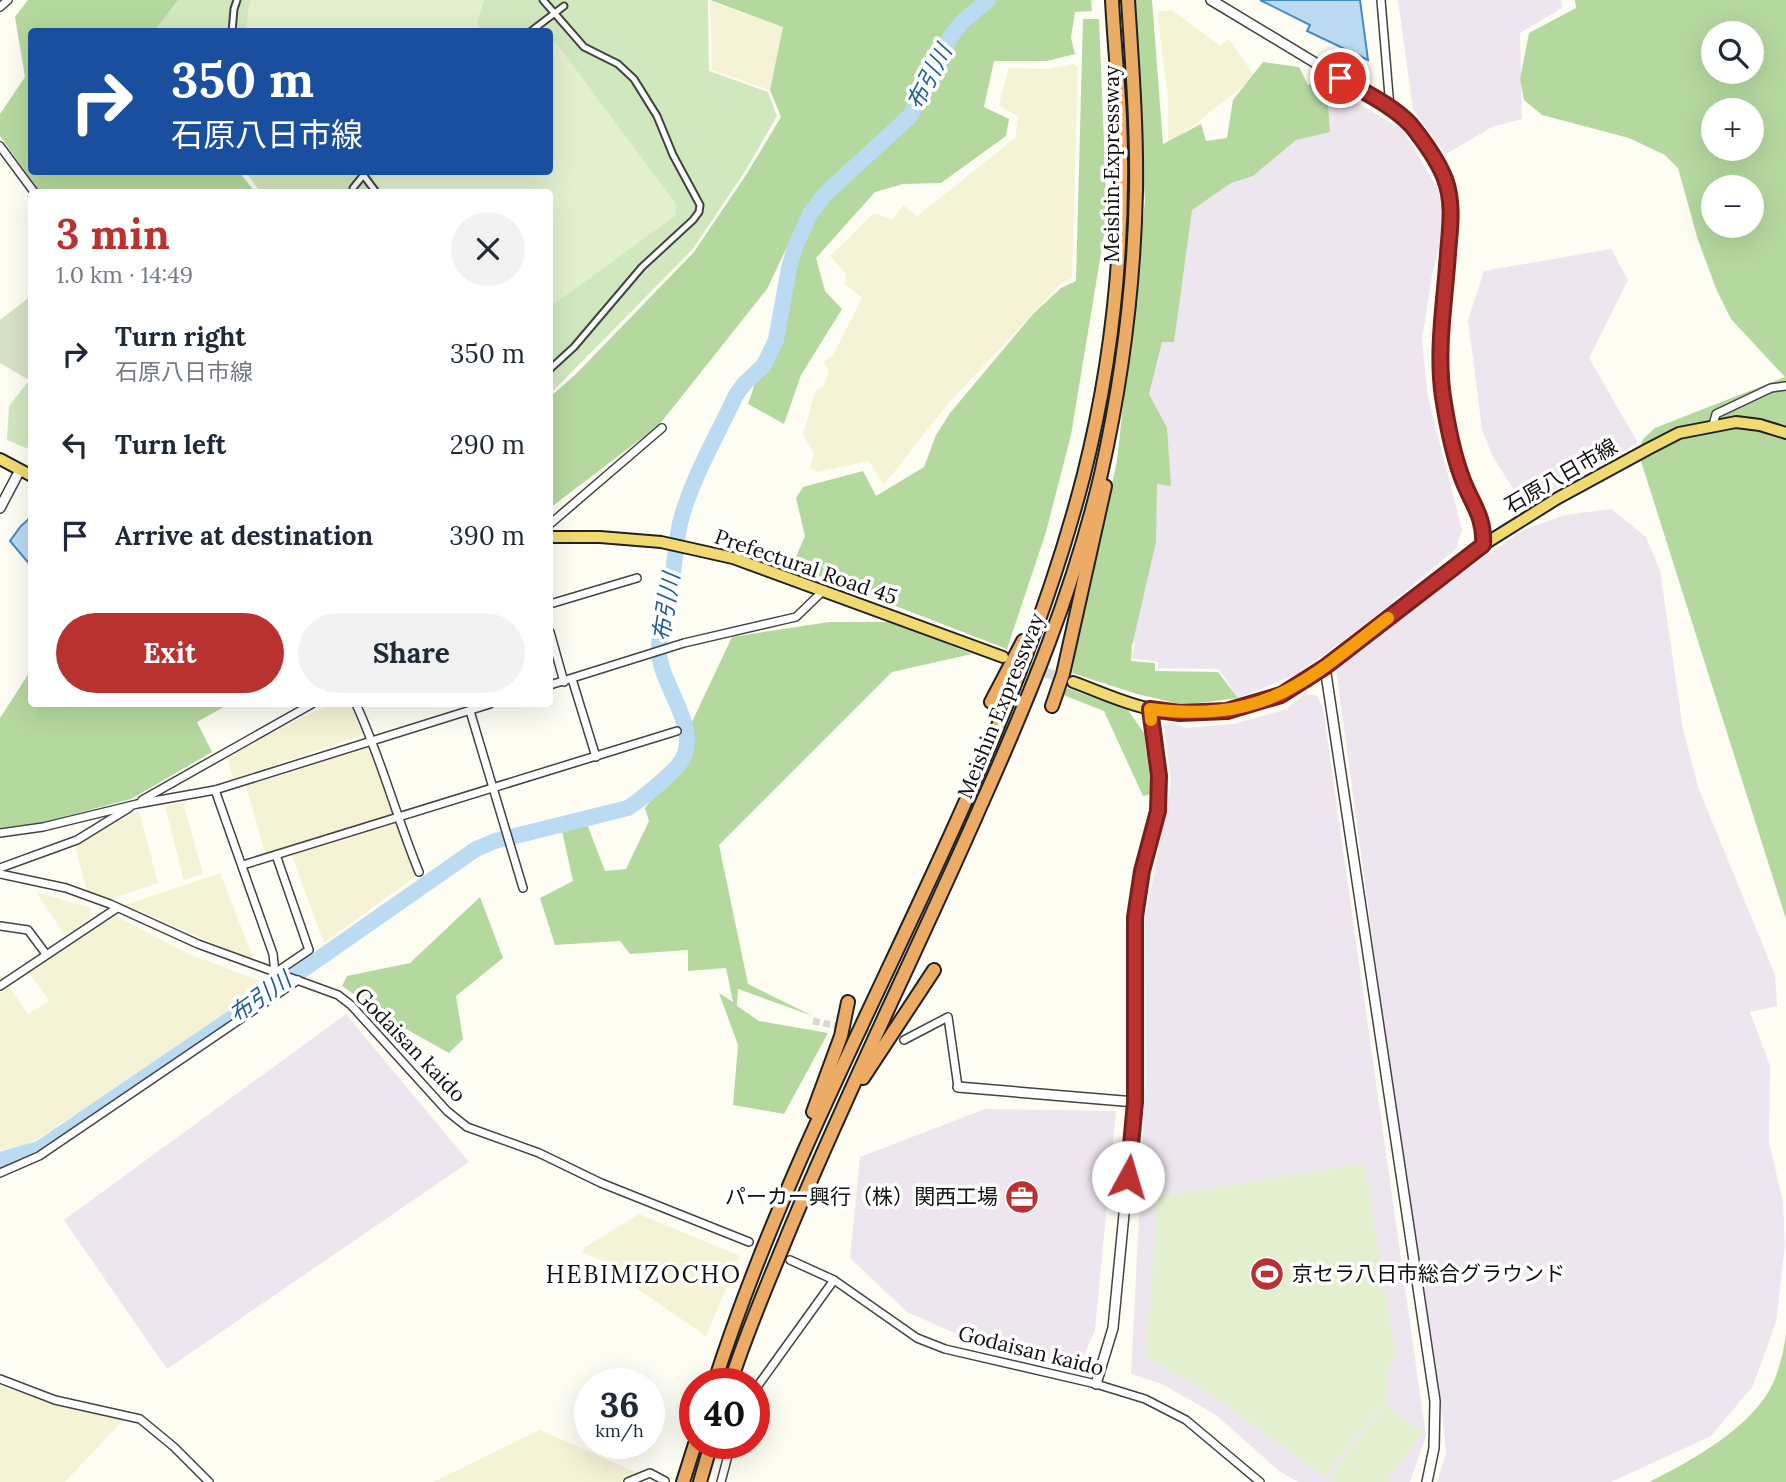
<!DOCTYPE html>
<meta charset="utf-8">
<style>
:root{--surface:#fff;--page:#f2f2f3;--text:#1f2937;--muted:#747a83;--accent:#ba322f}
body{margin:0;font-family:Lora,"Noto Sans JP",serif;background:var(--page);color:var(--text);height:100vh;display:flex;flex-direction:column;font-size:26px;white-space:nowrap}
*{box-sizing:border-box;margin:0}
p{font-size:23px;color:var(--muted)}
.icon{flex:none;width:38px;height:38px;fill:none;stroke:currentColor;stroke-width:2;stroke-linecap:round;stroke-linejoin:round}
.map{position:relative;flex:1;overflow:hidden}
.details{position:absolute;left:28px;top:189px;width:525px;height:518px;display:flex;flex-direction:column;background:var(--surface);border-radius:7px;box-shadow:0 7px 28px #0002}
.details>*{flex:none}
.guide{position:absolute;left:28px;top:28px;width:525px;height:147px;border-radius:7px;box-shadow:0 7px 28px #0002;background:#1a4fa0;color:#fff;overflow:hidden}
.controls{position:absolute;left:1701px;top:21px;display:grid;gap:14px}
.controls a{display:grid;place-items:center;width:63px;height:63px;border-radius:50%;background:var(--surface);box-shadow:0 7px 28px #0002;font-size:35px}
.speed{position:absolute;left:574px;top:1368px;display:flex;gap:14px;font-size:35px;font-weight:700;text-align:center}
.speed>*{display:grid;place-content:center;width:91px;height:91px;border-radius:50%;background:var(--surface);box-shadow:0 7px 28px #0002;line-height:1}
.speed small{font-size:18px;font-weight:400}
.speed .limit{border:10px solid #d22;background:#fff;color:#111}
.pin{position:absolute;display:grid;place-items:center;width:60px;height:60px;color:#fff;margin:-30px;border:4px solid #fff;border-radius:50%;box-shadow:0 2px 7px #0007}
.me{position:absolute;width:77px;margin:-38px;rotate:6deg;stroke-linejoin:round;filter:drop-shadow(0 0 5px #0008)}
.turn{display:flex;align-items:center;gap:24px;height:147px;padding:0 28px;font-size:32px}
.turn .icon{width:91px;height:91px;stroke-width:2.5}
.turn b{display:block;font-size:49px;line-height:60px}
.round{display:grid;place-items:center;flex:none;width:74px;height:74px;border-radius:37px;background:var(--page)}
.headline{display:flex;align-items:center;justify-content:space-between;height:119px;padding:0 28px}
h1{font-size:42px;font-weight:700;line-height:52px;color:var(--accent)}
.action{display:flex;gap:14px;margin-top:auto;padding:14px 28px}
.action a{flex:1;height:80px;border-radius:42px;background:var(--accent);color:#fff;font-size:28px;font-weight:700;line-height:80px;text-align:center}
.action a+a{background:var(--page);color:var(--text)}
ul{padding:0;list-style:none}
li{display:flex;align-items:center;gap:21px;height:91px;padding:0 28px}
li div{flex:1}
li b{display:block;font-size:26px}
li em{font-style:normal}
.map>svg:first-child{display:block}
.industrial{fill:#eee6ee}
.farmland{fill:#f4f3d5}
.green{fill:#d1e8bf}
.forest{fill:#b5d89f;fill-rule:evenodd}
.cemetery{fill:#d6e1c5}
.pitch{fill:#e3f0d0}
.water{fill:#bbdbf3;stroke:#468bc6;stroke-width:2}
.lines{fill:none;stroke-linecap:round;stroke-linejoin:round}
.river{stroke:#bbdbf3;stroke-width:16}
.minor-tunnel{stroke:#dad9d2;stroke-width:7;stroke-dasharray:7 3.5;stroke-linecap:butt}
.primary-tunnel{stroke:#dad9d2;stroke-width:10;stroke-dasharray:10 5;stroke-linecap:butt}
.pedestrian-casing{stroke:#434343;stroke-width:9}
.minor-casing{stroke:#434343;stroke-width:10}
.tertiary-casing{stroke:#434343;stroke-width:12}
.primary-casing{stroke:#212121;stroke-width:14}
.motorway-casing{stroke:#212121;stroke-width:16}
.pedestrian{stroke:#fff;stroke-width:5}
.minor{stroke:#fff;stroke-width:7}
.tertiary{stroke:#fff;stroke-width:9}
.primary{stroke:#f1da72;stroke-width:10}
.motorway{stroke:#ecac65;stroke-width:12}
.route-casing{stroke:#79201f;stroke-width:18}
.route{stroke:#ba322f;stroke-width:12}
.slow{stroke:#f59e0b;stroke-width:12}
.labels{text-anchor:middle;stroke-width:7;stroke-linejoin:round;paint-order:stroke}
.street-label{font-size:21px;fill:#101010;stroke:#fff}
.poi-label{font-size:21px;fill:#101010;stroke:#fff;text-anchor:end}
.water-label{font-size:23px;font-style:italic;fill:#1f5d9d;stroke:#fff}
.quarter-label{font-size:24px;letter-spacing:2px;fill:#101010;stroke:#fff}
</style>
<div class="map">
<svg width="1786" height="1482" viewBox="0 0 1786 1482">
<rect width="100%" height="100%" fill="#fefdf4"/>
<g class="industrial">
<polygon points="1398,0 1561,0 1562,8 1520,33 1522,119 1492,127 1446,154 1413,110"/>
<polygon points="1329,91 1357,103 1403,130 1438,189 1444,228 1432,275 1422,341 1428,397 1462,530 1456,549 1373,618 1297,674 1238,698 1219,669 1158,668 1158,662 1132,658 1135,642 1102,639 1160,207 1284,100"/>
<polygon points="1611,249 1628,280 1589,358 1638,443 1525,507 1493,457 1482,430 1468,320 1484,271"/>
<polygon points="1611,509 1646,537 1660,570 1683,729 1698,787 1775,975 1777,1006 1750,1012 1770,1066 1769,1142 1783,1202 1785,1246 1776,1322 1753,1386 1711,1436 1611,1482 1437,1482 1446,1453 1439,1384 1395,1105 1336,669 1421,602 1523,530 1565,515"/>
<polygon points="1305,693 1317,696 1323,708 1426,1436 1410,1482 1298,1482 1279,1471 1216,1415 1162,1384 1131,1374 1146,1079 1145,922 1171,783 1164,724 1174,723 1185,728 1233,724 1287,709"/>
<polygon points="346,1014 469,1162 167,1369 64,1220"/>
<polygon points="985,1109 1116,1111 1095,1330 1080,1364 1072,1368 975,1342 907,1312 850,1258 860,1157"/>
</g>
<g class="farmland">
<polygon points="710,1 783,27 770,90 712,70"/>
<polygon points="1172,10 1220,46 1229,39 1255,77 1168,145 1168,98 1157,12"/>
<polygon points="1073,64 1078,67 1072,278 1059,285 946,406 884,485 869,461 817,472 810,468 814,453 803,435 815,391 823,387 829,371 824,362 833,355 862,298 845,284 846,274 830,256 874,213 893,220 903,205 917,216 1015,138 1018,116 1004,109 999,104 1009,68 1049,69"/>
<polygon points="330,704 355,704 365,734 233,779 227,755"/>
<polygon points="372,747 416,876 324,943 289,848 266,856 246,786"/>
<polygon points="183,802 203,874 184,880 165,806"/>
<polygon points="139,811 158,883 107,900 87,892 75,845"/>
<polygon points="220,873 254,960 125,905"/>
<polygon points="36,892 91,908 88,916 91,918 65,935"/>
<polygon points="112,914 186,953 271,985 24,1148 0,1150 0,993 9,987 28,1014 49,1001 29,972"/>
<polygon points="639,1214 740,1256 706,1336 632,1285 632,1274 582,1252 584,1248"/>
<polygon points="0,1385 50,1403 124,1419 65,1482 0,1482"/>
<polygon points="540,1430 640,1474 620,1482 433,1482"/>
</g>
<g class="green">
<polygon points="118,0 708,0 709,71 768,92 777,116 744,173 692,250 550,394 550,192 260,192 246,172 550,172 550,32 145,31"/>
<polygon points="31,378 31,450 7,440 9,406"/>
</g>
<g class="forest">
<polygon points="28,0 178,0 154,31 32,32 32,172 239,172 255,192 40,192 0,136 0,114 25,77 15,17"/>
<polygon points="710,0 1091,0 1092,11 1075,12 1071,38 1075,54 1047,61 994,61 984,107 1009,119 1006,136 941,183 903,184 875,192 816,258 825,291 842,309 801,375 784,424 748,404 767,348 788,245 767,289 659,425 550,508 550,397 576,374 694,252 746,175 781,117 770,90 783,27"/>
<polygon points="1132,0 1152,0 1163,144 1201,124 1206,141 1227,138 1233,100 1263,62 1299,67 1308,85 1326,79 1330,132 1296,140 1253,176 1231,183 1192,210 1174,342 1162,342 1149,394 1167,428 1171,486 1157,484 1156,542 1132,646 1131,661 1155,663 1155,671 1218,672 1238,698 1184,705 1137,694 1072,673 1079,630 1117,461 1145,201"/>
<path d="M1575,0H1786V919L1640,458L1642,440L1655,428L1785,377L1731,319L1717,291L1698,240L1678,168L1665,155L1629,138L1542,115L1524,100L1520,79L1529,33L1576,8ZM1713,33H1752V72H1713ZM1713,110H1752V149H1713ZM1713,187H1752V226H1713Z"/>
<polygon points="1083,19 1099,19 1107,217 1071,435 1046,532 1007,649 810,573 791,568 805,536 796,498 803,487 863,471 876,496 924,467 936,435 950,413 1033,314 1061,288 1076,281"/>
<polygon points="829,622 892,622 972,654 892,672 719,845 748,984 813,1016 738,989 737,1006 759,1021 828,1033 784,1114 733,1105 738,1045 719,993 733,1002 726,968 688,971 688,950 630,954 620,941 555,945 540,898 573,881 562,831 587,824 605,871 626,869 649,821 645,808 691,751 691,724 732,637"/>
<polygon points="31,670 32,704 229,704 197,722 212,752 131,799 44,822 0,828 0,718"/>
<polygon points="1067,688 1128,710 1144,733 1152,794 1143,796 1104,711 1063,695"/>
<polygon points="480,897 503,958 456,996 463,1039 449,1053 397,1024 342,986 347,976 410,963"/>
<path d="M1786,1334V1482H1649C1691,1461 1755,1426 1774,1381C1780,1366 1784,1350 1786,1334Z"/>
</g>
<polygon class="cemetery" points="31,296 31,374 27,379 0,363 0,320"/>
<g class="pitch">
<polygon points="252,0 484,0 477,23 482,31 246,31 249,4"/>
<polygon points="550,43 557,44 676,204 675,216 550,307 550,192 382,192 373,180 374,172 550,172"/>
<polygon points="1364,1163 1395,1351 1389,1368 1385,1402 1324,1476 1204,1390 1146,1357 1158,1197"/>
<polygon points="1385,1404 1423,1432 1386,1482 1335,1482 1329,1477"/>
</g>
<g class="water">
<polygon points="1260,0 1360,0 1368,60 1307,31 1310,25"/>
<polygon points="31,517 31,566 10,541 21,526"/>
</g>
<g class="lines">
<path class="river" d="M0,1160L39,1149L294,976L476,849L495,841L628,808C640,800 677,771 683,758C700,724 657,682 659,647C660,626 667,604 671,584C676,562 675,537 682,516C694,474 718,434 736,395L744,384L764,365L776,340L789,268L795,247L810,214L824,195L910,116L951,36L962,22L988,0"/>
<polyline class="minor-tunnel" points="813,1021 877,1034"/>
<polyline class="primary-tunnel" points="1016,662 1067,680"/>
<g class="pedestrian-casing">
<g id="pedestrian">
<polyline points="543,0 584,47 618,64 634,79 657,116 673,155 700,205 699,212 693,220 642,267 574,347 550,369"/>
<polyline points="232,32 234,9 237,0"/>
<polyline points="530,32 564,6"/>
<polyline points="364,176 376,192"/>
<polyline points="353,188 366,172"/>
</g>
</g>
<g class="minor-casing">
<g id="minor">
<polyline points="1381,0 1390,108"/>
<polyline points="0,7 8,0"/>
<polyline points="0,146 34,192"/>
<polyline points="1713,425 1716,414 1771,388 1786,386"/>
<polyline points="550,524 662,428"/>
<polyline points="550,604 637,578"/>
<polyline points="550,632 564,682"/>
<polyline points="572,679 596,757"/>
<polyline points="550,685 684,643 796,617 824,590"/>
<path d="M356,704C381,758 396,816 419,872"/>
<polyline points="470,711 523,888"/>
<polyline points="215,790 273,954 275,973 309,950 276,855"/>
<polyline points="142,800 312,704"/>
<polyline points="0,833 43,827 137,804 215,790 490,704"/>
<polyline points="243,865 677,731"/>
<polyline points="0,868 77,840 129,808"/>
<polyline points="0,874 66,888 110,904 198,944 338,995 351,1005 447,1111 467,1127 539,1153 601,1183 749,1242"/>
<polyline points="0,926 28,930 46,954"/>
<polyline points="0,986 117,908"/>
<polyline points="904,1040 948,1017 958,1087"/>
<polyline points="1130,1152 1135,1102 1135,917 1142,871 1158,811 1159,776 1150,709"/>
<polyline points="0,1173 39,1156 298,980"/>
<polyline points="790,1260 834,1280 917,1338 945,1349 1096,1384 1145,1399 1186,1420 1260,1482"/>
<polyline points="0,1379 55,1400 140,1419 174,1447 209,1482"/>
<polyline points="754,1391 834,1280"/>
<polyline points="628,1482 650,1473 665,1481"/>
<polyline points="721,1482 731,1444"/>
</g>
</g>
<g class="tertiary-casing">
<g id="tertiary">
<path d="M1211,0L1390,108C1412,127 1435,152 1445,180C1454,205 1450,232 1448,259C1444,304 1436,352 1443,397C1447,423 1453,450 1461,475C1470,502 1485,515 1483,545"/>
<polyline points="0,508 20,470"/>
<polyline points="1325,667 1435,1401 1434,1448 1427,1482"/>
<polyline points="958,1087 1135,1102"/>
<polyline points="1096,1384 1113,1328 1130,1152"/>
</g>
</g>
<g class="primary-casing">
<g id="primary">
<polyline points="0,459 32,476"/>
<polyline points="550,537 600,537 661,542 733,558 1003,657"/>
<path d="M1073,682C1098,691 1125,704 1151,709C1206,722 1260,706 1308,680L1483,545L1558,498L1648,449L1679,433L1736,422L1760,425L1786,433"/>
</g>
</g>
<g class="motorway-casing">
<g id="motorway">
<polyline points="991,702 1023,641"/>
<polyline points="1052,706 1063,674 1105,486"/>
<polyline points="863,1078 934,970"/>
<polyline points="813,1112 841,1036 848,1002"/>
<path d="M714,1384C814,1071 1002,794 1084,474C1113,359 1125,236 1120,117C1118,78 1114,39 1112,0"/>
<path d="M730,1384C746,1333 768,1283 788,1234C848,1089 918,949 981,805C1029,698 1074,589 1101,474C1122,381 1134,286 1136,191C1137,127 1132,63 1128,0"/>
<polyline points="683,1482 695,1444"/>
<polyline points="700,1482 711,1444"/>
</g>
</g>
<use href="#pedestrian" class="pedestrian"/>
<use href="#minor" class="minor"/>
<use href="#tertiary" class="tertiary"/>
<use href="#primary" class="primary"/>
<use href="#motorway" class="motorway"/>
</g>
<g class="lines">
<g class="route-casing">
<path id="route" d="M1128,1177L1135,1102V917L1142,871L1158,811L1159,776L1150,709L1180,713L1227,711L1281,695L1325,667L1483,545C1485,515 1470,502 1461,475C1452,450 1447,423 1443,397C1436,350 1445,300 1448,253C1450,229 1454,203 1445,179C1438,161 1423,140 1411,125C1392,105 1364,92 1340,78"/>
</g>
<use href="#route" class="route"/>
<path class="slow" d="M1151,720L1150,709C1265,723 1303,684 1388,618"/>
</g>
<defs>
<g id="office-disc" transform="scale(1.75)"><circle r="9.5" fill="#ba322f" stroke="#fff"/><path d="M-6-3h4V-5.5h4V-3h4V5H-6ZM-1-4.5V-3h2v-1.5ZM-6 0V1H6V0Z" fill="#fff"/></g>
<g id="stadium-disc" transform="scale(1.75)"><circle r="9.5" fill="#ba322f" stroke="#fff"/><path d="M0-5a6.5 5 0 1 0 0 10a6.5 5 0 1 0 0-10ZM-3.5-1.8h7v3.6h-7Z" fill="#fff"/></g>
</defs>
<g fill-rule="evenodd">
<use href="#office-disc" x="1022" y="1197"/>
<use href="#stadium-disc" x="1267" y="1274"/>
</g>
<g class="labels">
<g class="street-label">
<text transform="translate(1112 164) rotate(-90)" y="7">Meishin Expressway</text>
<text transform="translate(1561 476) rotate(-30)" y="7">石原八日市線</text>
<text transform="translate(806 567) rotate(19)" y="7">Prefectural Road 45</text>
<text transform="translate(1001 706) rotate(-68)" y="7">Meishin Expressway</text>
<text transform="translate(410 1045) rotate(46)" y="7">Godaisan kaido</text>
<text transform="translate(1031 1351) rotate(14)" y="7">Godaisan kaido</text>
</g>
<g class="poi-label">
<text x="998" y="1204">パーカー興行（株）関西工場</text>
<text x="1292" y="1281" text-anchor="start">京セラ八日市総合グラウンド</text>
</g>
<g class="water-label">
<text transform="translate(929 77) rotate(-62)" y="8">布引川</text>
<text transform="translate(666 607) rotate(-81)" y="8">布引川</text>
<text transform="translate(260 997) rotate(-35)" y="8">布引川</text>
</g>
<g class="quarter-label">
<text x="644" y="1283">HEBIMIZOCHO</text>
</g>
</g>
</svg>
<div class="controls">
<a><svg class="icon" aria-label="search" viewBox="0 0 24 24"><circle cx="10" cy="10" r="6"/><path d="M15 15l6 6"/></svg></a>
<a>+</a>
<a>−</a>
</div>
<div class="speed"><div>36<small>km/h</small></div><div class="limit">40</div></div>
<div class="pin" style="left:1340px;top:78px;background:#d93025"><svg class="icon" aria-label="arrive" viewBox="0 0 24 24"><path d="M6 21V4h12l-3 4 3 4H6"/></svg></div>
<svg class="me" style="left:1128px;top:1177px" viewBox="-20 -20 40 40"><circle r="19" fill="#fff"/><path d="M0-13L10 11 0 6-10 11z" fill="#ba322f"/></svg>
<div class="guide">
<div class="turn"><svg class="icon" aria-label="right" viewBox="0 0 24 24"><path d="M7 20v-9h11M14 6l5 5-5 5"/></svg><div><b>350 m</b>石原八日市線</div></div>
</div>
<section class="details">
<div class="headline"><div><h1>3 min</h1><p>1.0 km · 14:49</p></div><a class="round"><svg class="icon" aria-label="close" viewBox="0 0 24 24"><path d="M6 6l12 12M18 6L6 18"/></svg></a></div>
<ul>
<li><svg class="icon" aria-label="right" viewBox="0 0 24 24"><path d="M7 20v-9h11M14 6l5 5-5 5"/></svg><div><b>Turn right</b><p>石原八日市線</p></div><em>350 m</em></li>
<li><svg class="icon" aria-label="left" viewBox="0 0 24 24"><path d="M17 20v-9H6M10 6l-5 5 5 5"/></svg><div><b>Turn left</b></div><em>290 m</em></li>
<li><svg class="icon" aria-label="arrive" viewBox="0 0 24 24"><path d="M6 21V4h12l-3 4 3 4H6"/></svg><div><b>Arrive at destination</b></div><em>390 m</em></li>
</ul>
<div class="action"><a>Exit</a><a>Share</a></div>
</section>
</div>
